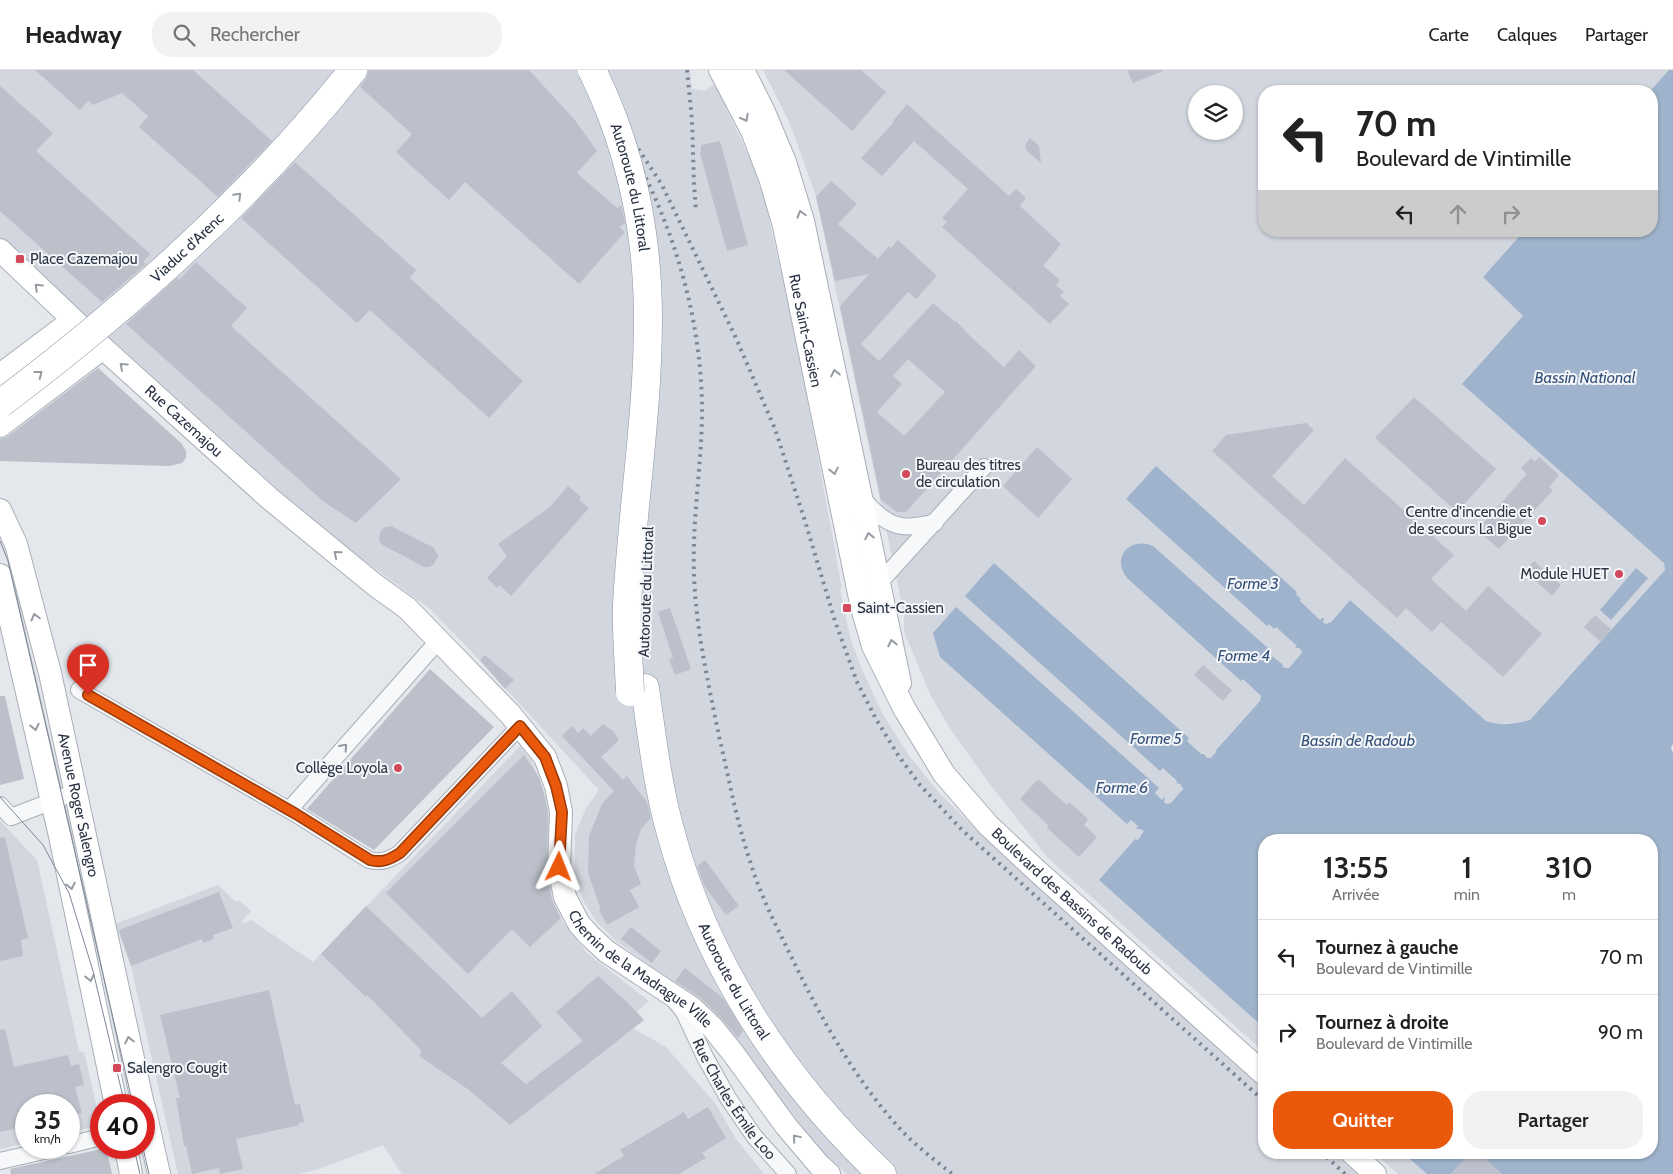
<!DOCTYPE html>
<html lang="fr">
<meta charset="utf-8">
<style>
:root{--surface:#fff;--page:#f2f2f2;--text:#222;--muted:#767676;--line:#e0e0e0;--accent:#ea580c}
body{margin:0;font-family:Cabin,sans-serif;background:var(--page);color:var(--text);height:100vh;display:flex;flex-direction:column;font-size:19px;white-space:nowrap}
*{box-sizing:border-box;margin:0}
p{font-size:16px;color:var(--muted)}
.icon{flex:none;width:28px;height:28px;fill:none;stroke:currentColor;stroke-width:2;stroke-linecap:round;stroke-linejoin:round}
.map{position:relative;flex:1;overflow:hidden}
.details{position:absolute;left:1258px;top:764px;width:400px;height:325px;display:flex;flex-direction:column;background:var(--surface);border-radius:20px;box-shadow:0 1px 4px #0004}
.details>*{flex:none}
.guide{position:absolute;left:1258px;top:15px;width:400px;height:152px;border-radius:20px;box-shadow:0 1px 4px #0004;background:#fff;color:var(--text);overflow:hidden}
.fabs{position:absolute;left:1188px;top:15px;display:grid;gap:10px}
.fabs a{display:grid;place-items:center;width:55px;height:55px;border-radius:50%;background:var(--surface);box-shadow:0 1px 4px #0004;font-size:25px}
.speed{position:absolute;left:15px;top:1024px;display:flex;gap:10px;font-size:25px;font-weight:700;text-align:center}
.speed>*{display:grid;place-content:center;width:65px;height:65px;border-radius:50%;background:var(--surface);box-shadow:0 1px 4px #0004;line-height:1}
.speed small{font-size:12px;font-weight:400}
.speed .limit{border:8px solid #d22;background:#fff;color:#111}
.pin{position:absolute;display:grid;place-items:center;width:42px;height:42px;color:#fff;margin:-51px -21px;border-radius:50% 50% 50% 0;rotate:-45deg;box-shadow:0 0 5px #0007}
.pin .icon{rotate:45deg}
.me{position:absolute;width:55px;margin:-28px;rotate:2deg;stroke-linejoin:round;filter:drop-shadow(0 0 4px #0008)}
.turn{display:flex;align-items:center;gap:18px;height:105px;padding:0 15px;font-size:22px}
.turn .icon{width:65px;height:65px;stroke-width:2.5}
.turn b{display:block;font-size:35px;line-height:42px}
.lanes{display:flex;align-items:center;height:48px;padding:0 15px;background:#0003;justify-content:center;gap:25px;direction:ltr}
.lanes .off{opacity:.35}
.eta{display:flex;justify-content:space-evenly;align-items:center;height:85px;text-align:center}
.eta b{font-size:30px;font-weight:600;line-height:35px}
.button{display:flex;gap:10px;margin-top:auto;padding:10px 15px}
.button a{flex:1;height:58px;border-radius:20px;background:var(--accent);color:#fff;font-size:20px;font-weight:600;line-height:58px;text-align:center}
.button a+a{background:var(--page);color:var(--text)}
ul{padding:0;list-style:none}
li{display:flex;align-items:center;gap:15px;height:75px;padding:0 15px;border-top:1px solid var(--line)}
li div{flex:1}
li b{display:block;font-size:19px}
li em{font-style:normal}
header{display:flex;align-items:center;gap:30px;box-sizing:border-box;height:70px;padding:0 25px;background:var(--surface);border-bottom:1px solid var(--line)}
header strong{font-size:24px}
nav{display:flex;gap:28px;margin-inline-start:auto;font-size:18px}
.search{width:350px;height:45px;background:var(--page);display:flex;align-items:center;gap:12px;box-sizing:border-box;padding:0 18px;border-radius:20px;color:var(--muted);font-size:19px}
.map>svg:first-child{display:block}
.built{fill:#d2d6de;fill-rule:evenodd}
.water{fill:#9fb4cc}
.building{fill:#bbc0ca;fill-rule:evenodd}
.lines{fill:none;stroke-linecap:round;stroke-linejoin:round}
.street-casing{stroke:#a9aeb7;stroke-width:18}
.secondary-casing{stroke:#a9aeb7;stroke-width:24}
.highway-casing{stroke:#8b94a3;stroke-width:29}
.street{stroke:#f7f8fa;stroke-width:16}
.secondary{stroke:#fff;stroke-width:22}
.highway{stroke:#fff;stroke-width:28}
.tram{stroke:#7d8696;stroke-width:1}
.rail{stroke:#7d8696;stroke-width:4;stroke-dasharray:2.5 5;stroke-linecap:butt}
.highway-bridge-casing{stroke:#8b94a3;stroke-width:29;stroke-linecap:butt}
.highway-bridge{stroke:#fff;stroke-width:28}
.oneway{stroke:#959aa2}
.oneway2{stroke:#9196a0}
.route-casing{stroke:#983908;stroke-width:12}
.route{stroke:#ea580c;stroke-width:9}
.poi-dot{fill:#d1495b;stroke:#f4f6f9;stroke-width:2}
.labels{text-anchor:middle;stroke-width:4;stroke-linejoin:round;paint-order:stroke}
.street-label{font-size:15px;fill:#2b3445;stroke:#f4f6f9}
.poi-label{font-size:15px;fill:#2b3445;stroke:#f4f6f9;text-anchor:start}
.water-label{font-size:16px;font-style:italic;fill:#34527a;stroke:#f4f6f9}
</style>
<header>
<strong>Headway</strong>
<div class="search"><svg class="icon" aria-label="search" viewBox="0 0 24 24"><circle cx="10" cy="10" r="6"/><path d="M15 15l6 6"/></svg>Rechercher</div>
<nav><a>Carte</a><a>Calques</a><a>Partager</a></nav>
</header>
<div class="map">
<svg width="1673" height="1104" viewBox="0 0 1673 1104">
<rect width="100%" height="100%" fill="#e4e7ec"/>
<g class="built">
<polygon points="0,0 690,0 692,19 704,21 715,14 754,98 767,140 788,235 813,359 842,519 840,519 850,567 861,597 882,643 910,687 942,726 1002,784 1264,1019 1264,1082 1334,1083 1359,1104 847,1104 821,1080 778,1026 677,915 616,871 596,851 583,830 577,813 575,800 575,765 586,738 599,720 469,579 429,538 343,475 282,423 0,168"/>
<path d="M763,0H1669L1650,21H1264V161H1524L1483,207L1523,246L1664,493L1665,500L1534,646L1530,650L1522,652L1494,654L1486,651L1350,530L1330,552L1326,554L1321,550L1299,578L1302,581L1301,584L1289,598H1284L1282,595L1251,615L1261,626L1260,631L1215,680L1216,682L1211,688H1207L1204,686L1173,708L1182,717V721L1171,733L1167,734L1162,730L1140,758L1144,761V763L1137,770L1135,769L1099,810L1264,958V982L1048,788L989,713L951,660L931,626L904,562V544L816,126L790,54ZM1196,24H1234V61H1196Z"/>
<polygon points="520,676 532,692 546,727 549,749 547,801 554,833 560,848 587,883 649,931 624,953 666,977 715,1033 736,1069 764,1104 402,1104 383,1075 316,1100 297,1104 178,1104 131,896 115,854 218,815 236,832 239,830 251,841 242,851 243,853 251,850 313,892"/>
<polygon points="0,751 37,790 79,981 84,982 101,1055 69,1063 69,1035 26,1035 26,1073 0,1079"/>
<polygon points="1374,1083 1403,1083 1427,1104 1398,1104"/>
</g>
<g class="water">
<path d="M1669,0H1673V674L1671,678L1673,683V1104H1502L1478,1083L1651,1082V770H1264V958L1099,810L1135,769L1138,770L1144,761L1140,759H1136L1138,756L1131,750L1127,754L940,587L933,563L956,537L1159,718L1155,723L1162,730L1164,727L1165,728L1164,732L1167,734L1171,733L1183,719L1180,714L1176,713L1177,711L1163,698L1160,701L965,526L994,493L1189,668L1187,671L1201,684H1204L1207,688H1211L1216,682L1215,681L1260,631L1261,626L1243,609L1241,611L1127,508C1111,488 1129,466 1153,476L1269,579L1267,582L1282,594L1284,598H1289L1301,584L1302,581L1299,578H1295L1297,576L1276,557L1274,559L1269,554L1267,556L1126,429L1156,396L1297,522L1296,524L1301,529L1300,531L1320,550L1322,548H1324L1323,552L1326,554L1331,552L1350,530L1486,651C1499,656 1516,654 1530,650L1665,500L1664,493L1462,314L1523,246L1483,207L1524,161H1651L1650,21Z"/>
<polygon points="1636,498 1648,508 1611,550 1600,540"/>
<polygon points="1403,1083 1470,1083 1451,1104 1427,1104"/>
</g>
<g class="building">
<polygon points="35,0 193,0 272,71 218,127 139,57 148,46 122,23 93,35 88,31 80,40"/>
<polygon points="368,0 529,0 574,49 597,81 577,103 617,138 621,135 625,153 619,157 625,162 579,214 465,112 449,130 396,82 412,64 360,17 365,10"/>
<polygon points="784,0 861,0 886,22 852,61"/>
<polygon points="1127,0 1163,0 1163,1 1133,13"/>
<polygon points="0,16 53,63 36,81 150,184 143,192 146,194 102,232 0,141"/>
<polygon points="907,34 1009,126 1016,119 1026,128 1020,136 1061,174 1043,196 1060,210 1056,215 1064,222 1060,226 1069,234 1050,254 942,157 947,152 942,148 968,119 914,71 882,106 861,88 894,52 893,51"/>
<polygon points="1030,68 1039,76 1041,93 1026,80 1025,75"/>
<polygon points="720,71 748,175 727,181 700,83 701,82 701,75"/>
<polygon points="295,92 416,200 410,208 523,311 489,348 370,240 357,253 241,148"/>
<path d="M831,111L857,134L838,154L878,189L889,176L891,178L898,170L937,206L916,229L908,222L861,274L879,291L933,233L955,252L956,251L971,267L1004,297L1019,280L1036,296L906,442H897L881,430L840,236L869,204L835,211L816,127ZM908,289L945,322L904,366L877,342L902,314L893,306Z"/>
<polygon points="196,192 247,238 231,256 401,409 356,453 324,432 126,254 177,208 179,210"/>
<polygon points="98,298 182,374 186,381 186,388 182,393 169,396 0,391 0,369 8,366"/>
<polygon points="1414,327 1496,399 1457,442 1375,368"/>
<polygon points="1306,353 1314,360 1272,406 1304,435 1345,388 1454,485 1431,509 1466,541 1488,516 1542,564 1503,607 1441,552 1432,562 1406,538 1397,548 1212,381 1226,365"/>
<polygon points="1037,377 1072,409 1038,448 1003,416"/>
<polygon points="1539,387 1559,405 1549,417 1553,420 1499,479 1477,460 1527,404 1521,398 1531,388 1535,392"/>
<polygon points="568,416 581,427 579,430 589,438 511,526 499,515 497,518 487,508 507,486 498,474 550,437"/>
<polygon points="391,456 434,478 438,486 434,494 429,497 424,497 381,474 379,469 381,460 385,457"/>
<polygon points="1534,491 1561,515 1552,526 1525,501"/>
<polygon points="670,538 691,599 675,605 669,589 673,588 658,542"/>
<polygon points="1595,545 1611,559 1601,572 1584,557"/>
<polygon points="485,585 514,610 505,619 480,590"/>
<polygon points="1203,595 1232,620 1223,631 1194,605"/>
<polygon points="430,599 494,657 374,780 307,739"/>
<polygon points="0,626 5,626 24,709 0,715"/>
<polygon points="603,654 613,661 619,670 601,687 623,710 627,706 647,732 651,748 641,759 636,775 634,795 641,814 630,820 639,837 607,855 599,840 601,840 588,803 589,766 602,734 614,721 562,666 572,656 578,663 583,658 591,666"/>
<polygon points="524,685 539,707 543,720 548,743 546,800 552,830 561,848 530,877 512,859 468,904 386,823"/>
<polygon points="1038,709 1067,735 1069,732 1088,749 1084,755 1097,767 1079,787 1047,758 1048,755 1020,729"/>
<polygon points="5,767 28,868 21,870 23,886 0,891 0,768"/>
<polygon points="705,790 739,836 726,845 705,817 700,804 697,796"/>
<polygon points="219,822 233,858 213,865 214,869 203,873 202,869 131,896 119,860"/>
<polygon points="366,836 448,914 482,948 512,921 542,956 501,993 526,1014 583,971 556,942 598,906 627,932 644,950 510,1055 469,1020 419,986 422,981 367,925 366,927 321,884"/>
<polygon points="631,857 661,881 652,893 621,869"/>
<polygon points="685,898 724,929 743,961 738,968 721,948 701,928 675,911"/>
<polygon points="269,920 295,1035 300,1034 304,1052 299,1053 299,1055 236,1069 243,1099 220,1104 219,1098 192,1104 186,1076 184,1076 176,1028 180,1028 160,945"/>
<polygon points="5,959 14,997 68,985 71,996 79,994 84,1015 75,1017 82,1043 69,1046 69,1035 26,1035 26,1056 0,1062 0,960"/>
<polygon points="708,1037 726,1068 702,1083 706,1088 679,1104 594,1104 624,1086 620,1080 684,1042 688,1049"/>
<polygon points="106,1078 112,1104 11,1104 10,1099"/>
<polygon points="1470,1082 1478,1082 1502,1104 1451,1104"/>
</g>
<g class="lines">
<g class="street-casing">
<g id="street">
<path d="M861,426C871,439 885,454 902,456C913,458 924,454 935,453"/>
<polyline points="873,520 984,397"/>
<path d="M79,620L296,744L369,790C382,793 389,790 400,783L520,656"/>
<polyline points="0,735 11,747 76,722"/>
<polyline points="289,740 439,570"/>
<path id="s1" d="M675,931L684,942L705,987L728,1028L754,1066L788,1104"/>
<polyline points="69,1075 101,1067"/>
<polyline points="0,1091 57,1078"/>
</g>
</g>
<g class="secondary-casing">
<g id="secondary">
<path id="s2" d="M720,0L752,61L770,108L784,156L862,538L873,576L904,638L944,704L988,755L1035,799L1264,1004"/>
<polyline points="743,0 764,42 785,92 803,151 900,613"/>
<path id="s3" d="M0,180L103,278L269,428L375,515L407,538L510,644L545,687L556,716L561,742L559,797L565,827L579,854L590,866L606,881L692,938L712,957L733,983L786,1056L819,1095L829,1104"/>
<polyline points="0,305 73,250"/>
<polyline points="0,356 103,278"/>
<path id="s4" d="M0,440L16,474L50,603L143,1035"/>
<polyline points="0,505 60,766 116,1035"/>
<polyline points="144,1037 159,1104"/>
<polyline points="126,1078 131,1104"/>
<polyline points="1351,1082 1375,1104"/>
</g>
</g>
<g class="highway-casing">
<g id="highway">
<path id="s5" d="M645,618C652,666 657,713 670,760C705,892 783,1011 882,1104"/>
</g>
</g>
<use href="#street" class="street"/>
<use href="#secondary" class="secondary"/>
<use href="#highway" class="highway"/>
<g class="tram">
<polyline points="0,471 8,491 133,1035"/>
<polyline points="0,727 43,775 69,823 93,901 125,1035"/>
<polyline points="134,1078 140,1104"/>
<polyline points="143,1078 149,1104"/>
</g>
<g class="rail">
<polyline points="581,0 615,43 662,115 736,268 775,359 805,451 835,551 857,612 876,649 898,685 920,715 962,760 1264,1031"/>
<polyline points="687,0 692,50 694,114 696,141"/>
<path d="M625,68C673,152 703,250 702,347C701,400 692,452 694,505C696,559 708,612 719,666C729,708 736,750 750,791C760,824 775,854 790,884C820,947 854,1008 901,1060C916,1076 935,1090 952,1104"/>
<polyline points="1321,1082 1345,1104"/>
</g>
<g class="highway-bridge-casing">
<g id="highway-bridge">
<path id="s6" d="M592,0C630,77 648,163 648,249C648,344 632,440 627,535C626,564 629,594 630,622"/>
<path id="s7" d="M0,334C129,237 252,127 353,0"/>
</g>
</g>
<use href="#highway-bridge" class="highway-bridge"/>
</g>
<defs><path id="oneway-chevron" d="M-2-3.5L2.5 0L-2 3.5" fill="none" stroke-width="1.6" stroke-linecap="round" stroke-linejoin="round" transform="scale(1.25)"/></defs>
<g class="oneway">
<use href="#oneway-chevron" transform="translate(745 48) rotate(62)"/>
<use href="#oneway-chevron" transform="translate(238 126) rotate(-45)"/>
<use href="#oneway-chevron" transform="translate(801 144) rotate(-106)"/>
<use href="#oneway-chevron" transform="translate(38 217) rotate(-136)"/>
<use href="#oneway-chevron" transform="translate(123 296) rotate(-138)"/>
<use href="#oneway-chevron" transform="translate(835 303) rotate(-102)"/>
<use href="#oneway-chevron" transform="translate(39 304) rotate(-38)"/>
<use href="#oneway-chevron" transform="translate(834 401) rotate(78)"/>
<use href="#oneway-chevron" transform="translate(869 466) rotate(-102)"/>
<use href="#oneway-chevron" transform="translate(337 484) rotate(-141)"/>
<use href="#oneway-chevron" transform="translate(35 547) rotate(-105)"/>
<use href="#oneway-chevron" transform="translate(892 573) rotate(-102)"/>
<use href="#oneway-chevron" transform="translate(35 657) rotate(77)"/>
<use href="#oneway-chevron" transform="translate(71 816) rotate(78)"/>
<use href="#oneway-chevron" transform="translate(90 908) rotate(78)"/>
<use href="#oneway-chevron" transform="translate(129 970) rotate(-102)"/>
<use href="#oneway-chevron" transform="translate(796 1068) rotate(-130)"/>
</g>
<use class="oneway2" href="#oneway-chevron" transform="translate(344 677) rotate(-49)"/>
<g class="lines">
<g class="route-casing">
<path id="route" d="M88,625L296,744L370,790C382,793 389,790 400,783L520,656L545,687L556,716L562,742L559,797"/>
</g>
<use href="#route" class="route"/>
</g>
<g class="poi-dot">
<rect x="15" y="184" width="10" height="10" rx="2.5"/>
<circle cx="906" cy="404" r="5"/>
<circle cx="1542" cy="451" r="5"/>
<circle cx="1619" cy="504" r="5"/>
<rect x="842" y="533" width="10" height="10" rx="2.5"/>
<circle cx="398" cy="698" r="5"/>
<rect x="112" y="993" width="10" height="10" rx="2.5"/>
</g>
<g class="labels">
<g class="street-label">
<text dy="5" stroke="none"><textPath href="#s6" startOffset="124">Autoroute du Littoral</textPath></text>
<text dy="5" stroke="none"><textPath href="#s7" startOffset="244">Viaduc d'Arenc</textPath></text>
<text dy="5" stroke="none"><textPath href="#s2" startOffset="276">Rue Saint-Cassien</textPath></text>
<text dy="5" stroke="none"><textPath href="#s3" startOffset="251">Rue Cazemajou</textPath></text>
<text transform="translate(646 522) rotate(-88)" y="5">Autoroute du Littoral</text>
<text dy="5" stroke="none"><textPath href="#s4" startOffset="306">Avenue Roger Salengro</textPath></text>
<text dy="5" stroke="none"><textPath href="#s2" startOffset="926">Boulevard des Bassins de Radoub</textPath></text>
<text dy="5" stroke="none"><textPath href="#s3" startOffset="995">Chemin de la Madrague Ville</textPath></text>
<text dy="5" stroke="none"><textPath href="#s5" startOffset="309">Autoroute du Littoral</textPath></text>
<text dy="5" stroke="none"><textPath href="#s1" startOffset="115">Rue Charles Émile Loo</textPath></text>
</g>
<g class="poi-label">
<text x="30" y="194">Place Cazemajou</text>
<text x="916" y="400">Bureau des titres<tspan x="916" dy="17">de circulation</tspan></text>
<text x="1532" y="447" text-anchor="end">Centre d'incendie et<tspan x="1532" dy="17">de secours La Bigue</tspan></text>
<text x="1609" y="509" text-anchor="end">Module HUET</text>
<text x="857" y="543">Saint-Cassien</text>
<text x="388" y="703" text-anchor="end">Collège Loyola</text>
<text x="127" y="1003">Salengro Cougit</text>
</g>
<g class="water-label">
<text x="1585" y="313">Bassin National</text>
<text x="1253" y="519">Forme 3</text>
<text x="1244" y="591">Forme 4</text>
<text x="1156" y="674">Forme 5</text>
<text x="1358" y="676">Bassin de Radoub</text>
<text x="1122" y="723">Forme 6</text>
</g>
</g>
</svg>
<div class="fabs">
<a><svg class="icon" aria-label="layers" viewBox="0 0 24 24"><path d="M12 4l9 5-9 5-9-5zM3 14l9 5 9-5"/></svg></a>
</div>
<div class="speed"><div>35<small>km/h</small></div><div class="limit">40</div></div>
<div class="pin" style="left:88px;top:625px;background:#d93025"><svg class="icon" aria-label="arrive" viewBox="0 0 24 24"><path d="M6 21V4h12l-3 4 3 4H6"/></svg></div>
<svg class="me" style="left:559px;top:797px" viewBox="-20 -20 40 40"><path d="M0-17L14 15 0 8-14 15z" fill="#ea580c" stroke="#fff" stroke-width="4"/></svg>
<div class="guide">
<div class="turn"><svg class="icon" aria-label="left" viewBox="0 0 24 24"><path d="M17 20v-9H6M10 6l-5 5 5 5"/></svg><div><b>70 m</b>Boulevard de Vintimille</div></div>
<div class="lanes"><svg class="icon" aria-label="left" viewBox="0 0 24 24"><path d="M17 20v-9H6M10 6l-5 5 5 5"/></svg><svg class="icon off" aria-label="ahead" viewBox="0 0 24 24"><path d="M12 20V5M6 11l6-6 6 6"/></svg><svg class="icon off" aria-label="right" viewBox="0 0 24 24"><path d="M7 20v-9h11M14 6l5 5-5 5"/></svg></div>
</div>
<section class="details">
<div class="eta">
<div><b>13:55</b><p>Arrivée</p></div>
<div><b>1</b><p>min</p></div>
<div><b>310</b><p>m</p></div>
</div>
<ul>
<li><svg class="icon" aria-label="left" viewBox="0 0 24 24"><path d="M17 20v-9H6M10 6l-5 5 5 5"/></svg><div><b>Tournez à gauche</b><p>Boulevard de Vintimille</p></div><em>70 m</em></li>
<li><svg class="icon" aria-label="right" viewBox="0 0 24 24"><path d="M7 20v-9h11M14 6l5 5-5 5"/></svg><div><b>Tournez à droite</b><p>Boulevard de Vintimille</p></div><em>90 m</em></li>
</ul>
<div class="button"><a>Quitter</a><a>Partager</a></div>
</section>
</div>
